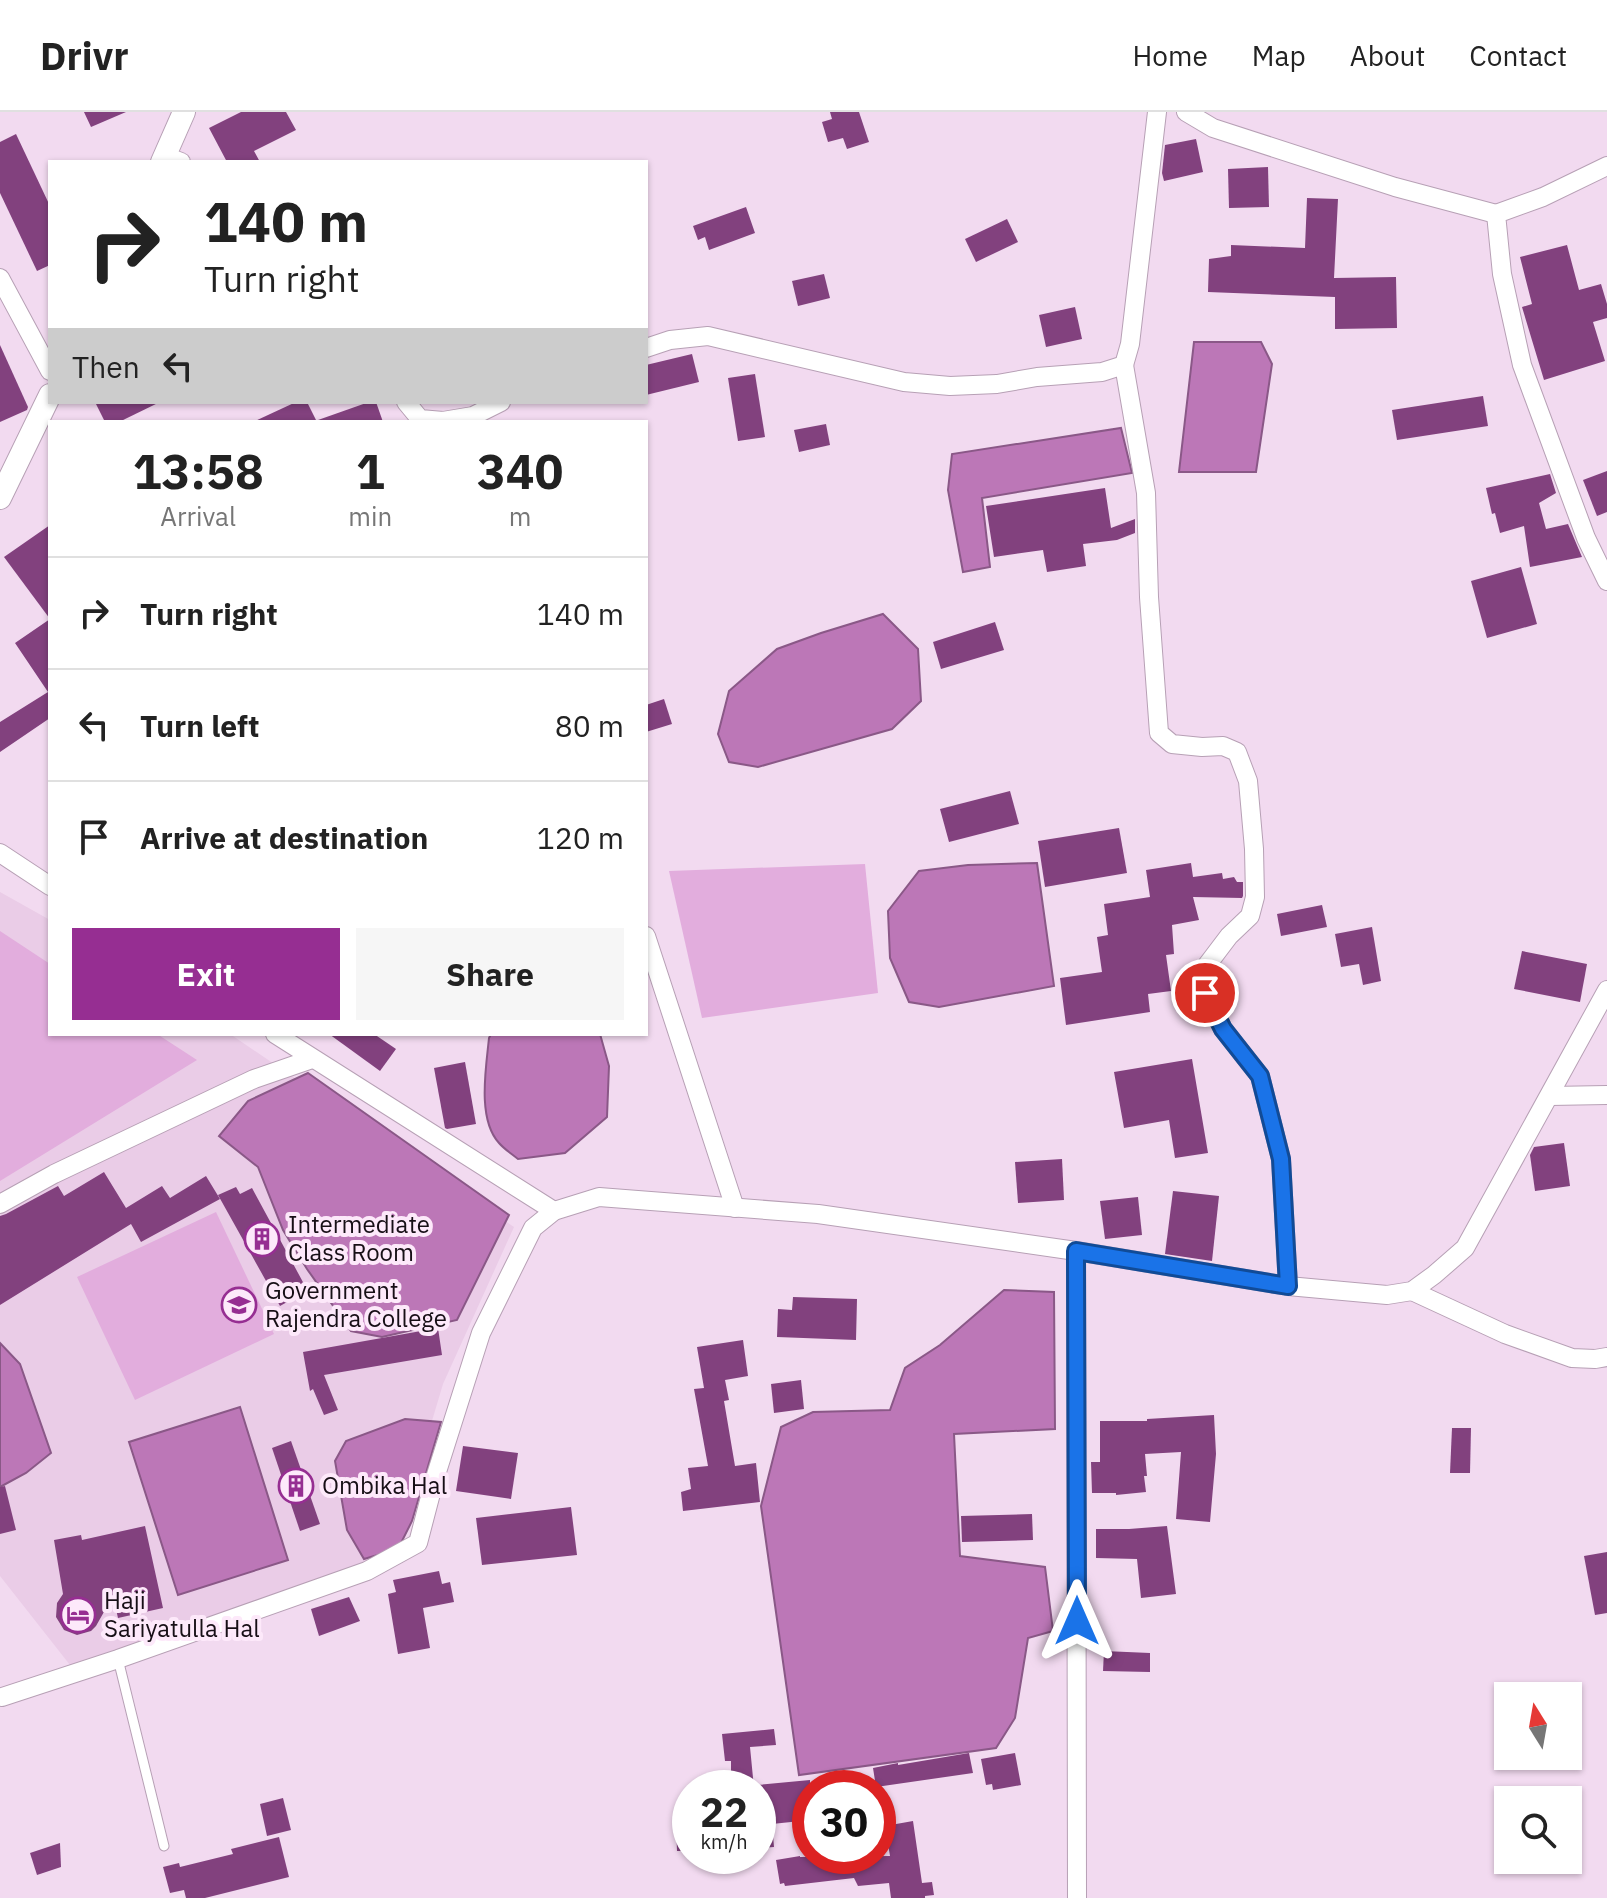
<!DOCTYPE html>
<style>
:root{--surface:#fff;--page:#f6f6f6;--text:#222;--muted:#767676;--line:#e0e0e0;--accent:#962e92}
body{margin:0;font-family:"IBM Plex Sans",sans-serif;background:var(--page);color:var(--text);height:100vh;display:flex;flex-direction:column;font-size:30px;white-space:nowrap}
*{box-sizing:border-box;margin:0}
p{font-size:26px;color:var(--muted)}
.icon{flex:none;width:44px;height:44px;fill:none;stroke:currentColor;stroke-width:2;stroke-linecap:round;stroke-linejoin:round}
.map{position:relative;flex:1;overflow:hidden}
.details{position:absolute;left:48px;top:308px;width:600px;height:616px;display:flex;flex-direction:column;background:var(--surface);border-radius:0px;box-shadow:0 2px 6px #0004}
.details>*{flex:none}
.top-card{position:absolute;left:48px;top:48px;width:600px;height:244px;border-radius:0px;box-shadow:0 2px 6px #0004;background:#fff;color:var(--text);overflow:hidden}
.needle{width:52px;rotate:349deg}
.fabs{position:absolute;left:1494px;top:1570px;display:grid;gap:16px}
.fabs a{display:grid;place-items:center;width:88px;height:88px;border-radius:0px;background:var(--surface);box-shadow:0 2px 6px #0004;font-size:40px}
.speed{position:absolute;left:672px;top:1658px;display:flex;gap:16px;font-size:40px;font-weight:700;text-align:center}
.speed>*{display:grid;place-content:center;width:104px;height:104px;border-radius:50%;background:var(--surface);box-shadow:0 2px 6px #0004;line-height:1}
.speed small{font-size:20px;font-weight:400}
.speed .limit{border:12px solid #d22;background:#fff;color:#111}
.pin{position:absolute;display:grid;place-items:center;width:68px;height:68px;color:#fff;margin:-34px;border:4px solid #fff;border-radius:50%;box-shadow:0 2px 8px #0007}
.me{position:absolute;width:88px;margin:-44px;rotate:0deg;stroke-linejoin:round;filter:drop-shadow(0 0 6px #0008)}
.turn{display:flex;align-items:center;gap:28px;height:168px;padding:0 24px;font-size:36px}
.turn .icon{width:104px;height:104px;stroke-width:2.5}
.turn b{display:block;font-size:56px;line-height:68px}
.then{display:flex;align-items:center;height:76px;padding:0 24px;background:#0003;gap:16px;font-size:30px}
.eta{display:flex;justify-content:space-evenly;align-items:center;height:136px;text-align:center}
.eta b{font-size:48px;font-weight:700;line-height:56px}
.action{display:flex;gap:16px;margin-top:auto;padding:16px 24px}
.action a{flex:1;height:92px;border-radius:0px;background:var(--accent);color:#fff;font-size:32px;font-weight:700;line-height:92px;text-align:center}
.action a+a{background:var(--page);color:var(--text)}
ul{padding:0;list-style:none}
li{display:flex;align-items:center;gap:24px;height:112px;padding:0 24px;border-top:2px solid var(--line)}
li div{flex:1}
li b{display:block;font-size:30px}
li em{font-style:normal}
header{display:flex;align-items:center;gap:48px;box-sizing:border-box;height:112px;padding:0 40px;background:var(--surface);border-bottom:2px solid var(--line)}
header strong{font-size:38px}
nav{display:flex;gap:44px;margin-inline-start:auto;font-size:28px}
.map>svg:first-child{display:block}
.built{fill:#eacce7}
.green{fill:#e2addd}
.water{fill:#bc77b7;stroke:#8a5887;stroke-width:2}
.building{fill:#82417e}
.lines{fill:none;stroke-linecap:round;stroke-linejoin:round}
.service-casing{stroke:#b7a0b5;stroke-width:11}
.minor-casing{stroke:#b7a0b5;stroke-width:20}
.tertiary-casing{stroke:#b7a0b5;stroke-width:24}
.service{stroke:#fff;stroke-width:9}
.minor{stroke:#fff;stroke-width:18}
.tertiary{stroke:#fff;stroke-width:22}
.route-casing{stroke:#114b97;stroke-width:20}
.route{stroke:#1a73e8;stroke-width:14}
.labels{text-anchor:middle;stroke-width:8;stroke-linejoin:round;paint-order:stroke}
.poi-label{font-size:24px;fill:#170f16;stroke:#fde9fa;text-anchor:start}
</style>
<header>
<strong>Drivr</strong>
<nav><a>Home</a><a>Map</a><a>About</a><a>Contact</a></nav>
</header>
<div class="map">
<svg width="1607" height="1786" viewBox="0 0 1607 1786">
<rect width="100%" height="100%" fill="#f2daf0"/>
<polygon class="built" points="0,780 50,808 50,922 230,922 514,1115 443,1272 391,1446 70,1553 0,1464"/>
<g class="green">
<polygon points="865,752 878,881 702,906 669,759"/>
<polygon points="0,819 50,852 50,922 157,922 197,948 0,1069"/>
<polygon points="216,1100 274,1222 135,1288 77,1165"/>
</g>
<g class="water">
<polygon points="1194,230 1261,230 1272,252 1256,360 1179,360"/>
<polygon points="1121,316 1132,361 982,386 990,455 963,460 948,378 952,342"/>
<polygon points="883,502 918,537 921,589 892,617 758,655 729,650 718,622 729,579 777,537 821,521"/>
<polygon points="1037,751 1054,874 939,895 909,890 890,846 888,799 919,759 968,753"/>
<path d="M491,922H600L609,954L607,1005L565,1041L518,1047C512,1042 504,1037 499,1031C477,1007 486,956 489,926Z"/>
<polygon points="308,961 509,1103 457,1208 382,1225 351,1219 307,1157 283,1118 258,1055 219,1024 248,989"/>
<polygon points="1004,1178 1054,1180 1055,1317 954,1322 960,1444 1045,1455 1053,1519 1028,1526 1015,1606 996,1636 799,1663 761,1394 781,1315 813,1300 890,1298 905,1256 940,1233"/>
<polygon points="0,1231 20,1252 51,1341 26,1361 0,1375"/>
<polygon points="240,1295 288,1448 178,1483 129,1330"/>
<polygon points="405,1307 441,1310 412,1409 398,1437 364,1447 347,1418 335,1349 346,1329"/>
</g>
<g class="building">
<polygon points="84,0 126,0 91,15"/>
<polygon points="241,0 286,0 296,18 254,39 260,50 227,50 209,16"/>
<polygon points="830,0 859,0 869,30 847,37 843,26 828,30 822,10 832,7"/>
<polygon points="16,22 50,94 50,153 37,159 0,81 0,30"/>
<polygon points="1196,27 1203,60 1164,69 1162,61 1165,33"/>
<polygon points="1268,55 1269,95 1229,96 1228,57"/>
<polygon points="1307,86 1338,87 1334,166 1396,165 1397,216 1335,217 1335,185 1208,180 1209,147 1231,144 1231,133 1305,136"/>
<polygon points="746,95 755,121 709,138 705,125 698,128 693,114"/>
<polygon points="1007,107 1018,130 976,150 965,127"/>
<polygon points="1567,133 1579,178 1601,172 1607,192 1607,206 1593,210 1605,249 1544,268 1522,195 1532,192 1520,145"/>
<polygon points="824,162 830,186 798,194 792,169"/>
<polygon points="1075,195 1082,227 1046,235 1039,203"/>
<polygon points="0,233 28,295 27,298 0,310"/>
<polygon points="692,242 699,270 646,283 646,253"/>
<polygon points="755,262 765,325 738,329 728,266"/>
<polygon points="1483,284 1488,314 1397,328 1392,298"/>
<polygon points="95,290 160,290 119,310 105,310"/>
<polygon points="296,290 307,290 317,310 253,310"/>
<polygon points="369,290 376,290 383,310 319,310 318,308"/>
<polygon points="826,312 830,333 799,340 794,318"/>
<polygon points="1607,359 1607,400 1597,404 1583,368"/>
<polygon points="1550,362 1556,381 1539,391 1546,417 1568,412 1582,445 1530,455 1524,414 1500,421 1495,401 1492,402 1486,376"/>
<polygon points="1105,376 1111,416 1135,407 1135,421 1117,428 1083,432 1086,454 1047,460 1043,438 994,445 986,394"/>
<polygon points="50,413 50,507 4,445"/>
<polygon points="1521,455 1537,512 1487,526 1471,469"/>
<polygon points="50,507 50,606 0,640 0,610 48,580 15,531"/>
<polygon points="995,510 1004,538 941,557 933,530"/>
<polygon points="664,587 672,612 646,620 646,593"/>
<polygon points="1010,679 1019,712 949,730 940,697"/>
<polygon points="1119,716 1127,761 1045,775 1038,729"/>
<polygon points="1191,751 1193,765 1222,761 1223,767 1234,765 1237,770 1243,770 1243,784 1242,786 1193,785 1199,808 1172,813 1174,842 1166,843 1171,879 1148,882 1150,900 1066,913 1060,866 1102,860 1097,825 1108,823 1104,792 1150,785 1146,758"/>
<polygon points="1322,793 1327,815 1281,824 1277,802"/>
<polygon points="1372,815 1381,869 1363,873 1359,852 1341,855 1335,822"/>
<polygon points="1522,839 1587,852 1580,890 1514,877"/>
<polygon points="329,922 374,922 396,937 380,959"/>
<polygon points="1192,947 1208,1041 1175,1046 1169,1008 1124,1016 1114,960"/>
<polygon points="465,950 476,1012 447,1017 445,1016 434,956"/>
<polygon points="1564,1031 1570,1074 1535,1079 1530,1043 1534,1035"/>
<polygon points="1062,1047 1064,1088 1018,1091 1015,1050"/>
<polygon points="104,1060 126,1096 162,1074 170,1086 206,1064 220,1087 141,1130 131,1112 0,1193 0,1104 6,1102 58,1074 64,1084"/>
<polygon points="236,1075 240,1082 252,1076 304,1172 305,1180 280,1194 218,1083"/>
<polygon points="1173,1079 1219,1084 1212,1149 1165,1142"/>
<polygon points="1138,1085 1142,1123 1105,1127 1100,1089"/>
<polygon points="793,1185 857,1187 856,1228 777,1225 778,1197 792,1198"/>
<polygon points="438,1216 442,1243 324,1263 338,1298 324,1303 313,1277 310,1279 303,1240"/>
<polygon points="743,1228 748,1264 725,1268 729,1288 724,1289 735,1354 756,1351 760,1390 683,1399 681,1380 691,1377 688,1356 708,1354 694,1277 704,1276 697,1235"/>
<polygon points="801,1268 804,1297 774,1301 771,1272"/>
<polygon points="1214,1303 1216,1342 1210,1410 1176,1407 1181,1340 1145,1342 1147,1364 1144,1364 1146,1380 1116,1383 1116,1381 1092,1381 1091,1350 1100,1350 1100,1309 1147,1309 1147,1307"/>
<polygon points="1452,1316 1471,1316 1470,1361 1450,1361"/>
<polygon points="291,1329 320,1412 300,1419 272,1336"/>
<polygon points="463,1334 518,1341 511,1387 456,1379"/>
<polygon points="5,1374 16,1418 0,1422 0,1375"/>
<polygon points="571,1395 577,1443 482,1453 476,1406"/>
<polygon points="1032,1402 1033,1428 962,1430 961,1404"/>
<polygon points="145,1414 163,1496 118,1506 113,1484 96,1514 91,1519 77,1523 64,1518 56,1505 57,1491 63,1482 54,1428 81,1423 82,1428"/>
<polygon points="1167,1414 1176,1482 1141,1486 1137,1447 1096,1446 1096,1417 1129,1417"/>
<polygon points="1607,1440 1607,1501 1595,1503 1584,1444"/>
<polygon points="439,1459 442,1472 450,1470 454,1490 423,1496 430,1536 398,1542 388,1482 396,1480 393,1468"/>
<polygon points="349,1485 360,1509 319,1524 311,1497"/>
<polygon points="1104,1539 1150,1541 1150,1560 1103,1559"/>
<polygon points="774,1617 776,1633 750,1635 754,1676 731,1676 731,1649 725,1649 722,1622"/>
<polygon points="969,1641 973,1661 876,1675 873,1656 898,1651 898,1653"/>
<polygon points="1015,1641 1021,1673 993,1678 992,1672 986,1673 981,1647"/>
<polygon points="810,1668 810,1708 772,1712 774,1735 758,1736 758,1673"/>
<polygon points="283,1686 291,1718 267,1724 260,1692"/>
<polygon points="913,1709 922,1771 932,1770 934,1783 925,1784 925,1786 891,1786 889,1771 858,1774 854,1766 785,1774 784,1771 780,1772 776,1748 800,1744 800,1745 890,1744 885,1714"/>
<polygon points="690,1710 690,1739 677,1739 676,1711"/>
<polygon points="279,1725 289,1765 205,1786 186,1786 184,1778 170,1781 163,1755 179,1751 180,1755 233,1742 231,1737"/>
<polygon points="60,1731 61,1755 37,1763 30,1741"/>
</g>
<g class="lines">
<g class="service-casing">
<polyline id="service" points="118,1547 164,1734"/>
</g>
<g class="minor-casing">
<g id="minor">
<polyline points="1186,0 1213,16 1395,75 1496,102"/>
<polyline points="165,44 181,50"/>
<polyline points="1607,54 1543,85 1496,102 1502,162 1522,253 1586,426 1607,469"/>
<polyline points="0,166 50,259"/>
<polyline points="646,236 670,228 708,224 904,270 950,274 997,272 1037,265 1102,260 1124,253 1130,232 1157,0"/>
<polyline points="1124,253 1146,381 1149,485 1159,621 1172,632 1202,635 1223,634 1237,640 1248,669 1254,737 1255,785 1250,804 1229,824 1204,857 1205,881 1223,917 1260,964 1281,1047 1288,1174"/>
<polyline points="406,290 420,307 443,309 473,304 501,290"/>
<polyline points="0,741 50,774"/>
<polyline points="646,824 735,1096"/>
<polyline points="275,922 554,1099"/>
<polyline points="1550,984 1607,983"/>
<polyline points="0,1092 54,1062 254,967 312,947"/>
<polyline points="1076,1139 1077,1786"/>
<polyline points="1412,1179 1505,1222 1572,1246 1595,1247 1607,1245"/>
<polyline points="2,1585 118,1547 367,1459 418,1431 435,1366 481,1221 533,1116 554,1099 599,1085 818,1102 1076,1139 1288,1174 1387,1183 1412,1179 1434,1163 1465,1136 1607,878"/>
</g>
</g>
<g class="tertiary-casing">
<g id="tertiary">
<polyline points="162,50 184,0"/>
<polyline points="0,386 50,283"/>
</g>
</g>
<use href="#service" class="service"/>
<use href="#minor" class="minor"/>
<use href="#tertiary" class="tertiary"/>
</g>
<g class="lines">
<g class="route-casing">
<polyline id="route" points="1077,1509 1076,1139 1288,1174 1281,1047 1260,964 1223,917 1205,881"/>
</g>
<use href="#route" class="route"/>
</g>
<defs>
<g id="building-ring" transform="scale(1.8)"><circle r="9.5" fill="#fde9fa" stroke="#962e92" stroke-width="1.5"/><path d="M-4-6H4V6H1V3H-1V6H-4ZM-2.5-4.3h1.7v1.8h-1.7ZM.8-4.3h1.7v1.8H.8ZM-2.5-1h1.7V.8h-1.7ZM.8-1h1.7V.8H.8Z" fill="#962e92"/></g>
<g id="university-ring" transform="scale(1.8)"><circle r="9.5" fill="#fde9fa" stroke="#962e92" stroke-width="1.5"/><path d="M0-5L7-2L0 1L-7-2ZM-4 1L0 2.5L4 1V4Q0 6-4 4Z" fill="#962e92"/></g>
<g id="hotel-ring" transform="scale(1.8)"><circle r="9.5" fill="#fde9fa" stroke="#962e92" stroke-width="1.5"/><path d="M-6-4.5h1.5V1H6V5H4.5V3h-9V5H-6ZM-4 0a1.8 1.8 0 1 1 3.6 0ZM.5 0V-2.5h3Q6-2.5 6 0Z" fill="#962e92"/></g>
</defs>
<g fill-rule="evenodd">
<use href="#building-ring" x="262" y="1127"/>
<use href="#university-ring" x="239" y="1193"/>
<use href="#building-ring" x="296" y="1374"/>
<use href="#hotel-ring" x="78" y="1503"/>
</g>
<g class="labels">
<g class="poi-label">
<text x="288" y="1121">Intermediate<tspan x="288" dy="28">Class Room</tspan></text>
<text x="265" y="1187">Government<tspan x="265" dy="28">Rajendra College</tspan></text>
<text x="322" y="1382">Ombika Hal</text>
<text x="104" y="1497">Haji<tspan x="104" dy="28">Sariyatulla Hal</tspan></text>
</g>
</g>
</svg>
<div class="fabs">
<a><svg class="needle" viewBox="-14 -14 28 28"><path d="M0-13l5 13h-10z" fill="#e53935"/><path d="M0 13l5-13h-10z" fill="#767676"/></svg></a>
<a><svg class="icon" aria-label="search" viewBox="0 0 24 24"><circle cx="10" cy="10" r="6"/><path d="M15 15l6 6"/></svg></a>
</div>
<div class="speed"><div>22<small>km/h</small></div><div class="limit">30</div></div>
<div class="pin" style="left:1205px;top:881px;background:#d93025"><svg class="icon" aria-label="arrive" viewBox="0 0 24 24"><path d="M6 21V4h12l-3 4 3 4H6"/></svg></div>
<svg class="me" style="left:1077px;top:1509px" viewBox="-20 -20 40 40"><path d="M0-17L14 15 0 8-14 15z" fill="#1a73e8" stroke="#fff" stroke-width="4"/></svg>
<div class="top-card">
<div class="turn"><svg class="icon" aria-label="right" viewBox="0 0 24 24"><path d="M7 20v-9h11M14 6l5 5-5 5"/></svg><div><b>140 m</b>Turn right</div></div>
<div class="then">Then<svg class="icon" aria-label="left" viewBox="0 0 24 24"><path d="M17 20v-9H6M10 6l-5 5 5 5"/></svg></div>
</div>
<section class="details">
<div class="eta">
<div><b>13:58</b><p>Arrival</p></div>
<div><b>1</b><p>min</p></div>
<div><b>340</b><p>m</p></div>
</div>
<ul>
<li><svg class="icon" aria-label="right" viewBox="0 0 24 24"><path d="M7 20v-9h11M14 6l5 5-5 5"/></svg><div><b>Turn right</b></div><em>140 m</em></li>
<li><svg class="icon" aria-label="left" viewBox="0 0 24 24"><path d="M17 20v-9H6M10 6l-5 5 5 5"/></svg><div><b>Turn left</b></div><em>80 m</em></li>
<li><svg class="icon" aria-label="arrive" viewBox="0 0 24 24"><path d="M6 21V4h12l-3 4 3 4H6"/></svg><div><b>Arrive at destination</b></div><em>120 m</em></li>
</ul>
<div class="action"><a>Exit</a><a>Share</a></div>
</section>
</div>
